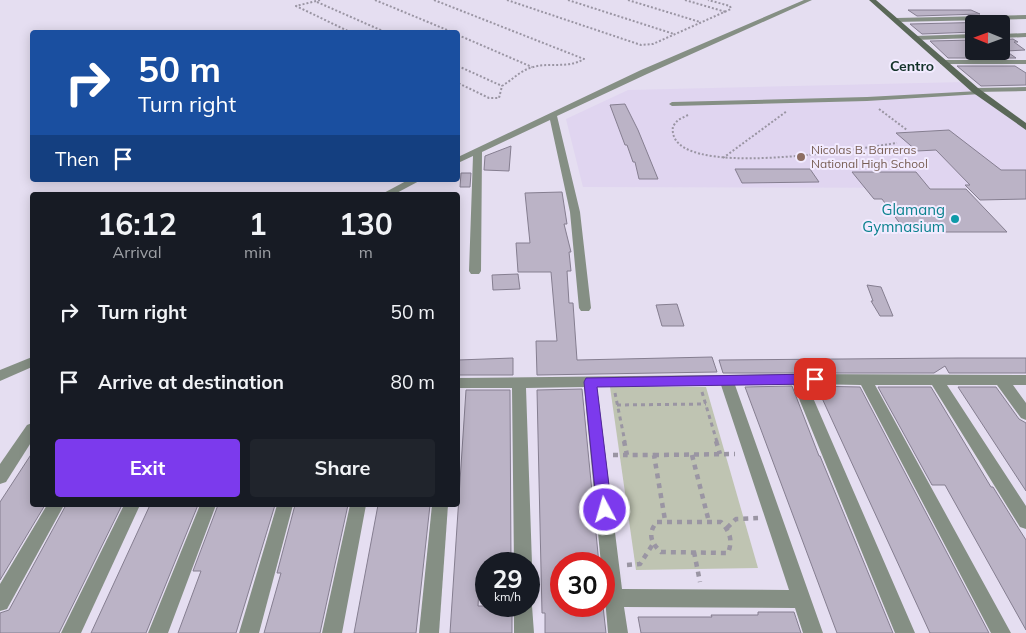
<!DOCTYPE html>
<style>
:root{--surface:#171b24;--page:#20242c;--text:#f1f3f6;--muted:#9ea1a6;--accent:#7c3aed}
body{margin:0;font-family:Mulish,sans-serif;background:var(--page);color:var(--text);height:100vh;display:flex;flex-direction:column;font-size:19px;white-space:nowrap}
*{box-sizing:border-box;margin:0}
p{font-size:16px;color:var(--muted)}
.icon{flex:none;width:28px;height:28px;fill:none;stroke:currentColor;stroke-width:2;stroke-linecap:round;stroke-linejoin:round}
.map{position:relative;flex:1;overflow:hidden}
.details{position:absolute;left:30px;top:192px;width:430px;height:315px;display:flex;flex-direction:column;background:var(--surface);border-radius:5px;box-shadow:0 2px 12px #0003}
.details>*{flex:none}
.hud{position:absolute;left:30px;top:30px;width:430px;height:152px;border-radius:5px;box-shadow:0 2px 12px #0003;background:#1a4fa0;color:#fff;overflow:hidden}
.needle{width:32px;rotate:271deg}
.fabs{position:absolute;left:965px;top:15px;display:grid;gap:10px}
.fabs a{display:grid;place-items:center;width:45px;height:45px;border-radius:5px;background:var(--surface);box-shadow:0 2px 12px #0003;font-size:25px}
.speed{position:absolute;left:475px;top:552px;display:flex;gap:10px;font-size:25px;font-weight:700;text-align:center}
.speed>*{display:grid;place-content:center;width:65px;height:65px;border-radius:50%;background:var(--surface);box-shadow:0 2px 12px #0003;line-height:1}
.speed small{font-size:12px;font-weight:400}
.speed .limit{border:8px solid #d22;background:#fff;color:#111}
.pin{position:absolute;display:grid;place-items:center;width:42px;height:42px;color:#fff;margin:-21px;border-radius:10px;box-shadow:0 2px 8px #0006}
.me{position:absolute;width:55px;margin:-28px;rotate:354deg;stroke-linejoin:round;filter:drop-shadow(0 0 4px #0008)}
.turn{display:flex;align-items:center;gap:18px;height:105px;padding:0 25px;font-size:22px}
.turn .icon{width:65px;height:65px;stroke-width:2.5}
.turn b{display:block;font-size:35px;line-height:42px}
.then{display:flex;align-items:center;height:48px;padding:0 25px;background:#0003;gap:10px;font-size:19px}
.eta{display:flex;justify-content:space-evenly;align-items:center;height:85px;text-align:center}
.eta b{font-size:30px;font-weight:700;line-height:35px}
.button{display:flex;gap:10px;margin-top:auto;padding:10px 25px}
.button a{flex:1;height:58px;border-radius:5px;background:var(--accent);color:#fff;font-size:20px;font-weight:700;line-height:58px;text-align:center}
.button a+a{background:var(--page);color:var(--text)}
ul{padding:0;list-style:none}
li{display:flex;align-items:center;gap:15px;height:70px;padding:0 25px}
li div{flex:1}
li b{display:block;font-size:19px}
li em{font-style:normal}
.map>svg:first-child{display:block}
.built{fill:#e0d5f0}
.green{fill:#bfc4b2}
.building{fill:#bbb3c6;stroke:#857e90}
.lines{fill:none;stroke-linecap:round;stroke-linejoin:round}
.path-far2{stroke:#9a95a3;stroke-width:2;stroke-dasharray:2 2;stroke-linecap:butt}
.path-far1{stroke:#9a95a3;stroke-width:3;stroke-dasharray:4 4;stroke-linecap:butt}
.path{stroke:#9a95a3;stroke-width:4.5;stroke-dasharray:5 5;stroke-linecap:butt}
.lane{fill:#858f84;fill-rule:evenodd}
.street{fill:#858f84;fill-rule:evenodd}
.secondary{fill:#5a6858;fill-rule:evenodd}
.route{fill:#7c3aed;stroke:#51269a}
.education-dot{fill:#8d6e63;stroke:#f2ebff;stroke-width:2}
.culture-dot{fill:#0f9aa8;stroke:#f2ebff;stroke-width:2}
.labels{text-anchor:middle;stroke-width:4;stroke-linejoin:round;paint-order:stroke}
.far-education-label{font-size:12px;fill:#785e54;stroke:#f2ebff;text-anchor:start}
.far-neighbourhood-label{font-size:14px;font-weight:bold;fill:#133229;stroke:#f2ebff}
.culture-label{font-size:15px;fill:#0d838f;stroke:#f2ebff;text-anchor:end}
</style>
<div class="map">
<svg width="1026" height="633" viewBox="0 0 1026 633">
<rect width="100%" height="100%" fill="#e5def1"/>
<polygon class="built" points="965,82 1026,128 1026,188 583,187 566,119 628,90"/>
<polygon class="green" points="610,387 706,387 758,568 636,570"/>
<g class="building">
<polygon points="908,10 971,10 980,14 917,16"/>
<polygon points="993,22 996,24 974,24 974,32 922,34 910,24"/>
<polygon points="1013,39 1018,42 1014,42 1025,50 1006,51 1016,58 948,58 930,41 974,40 974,51 1001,51 1001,40"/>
<polygon points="957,66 1015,66 1026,73 1026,85 981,86"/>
<polygon points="625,104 638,130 658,179 639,179 635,162 633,162 627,145 625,145 610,105"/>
<polygon points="949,130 1001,170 1026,170 1026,199 980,200 965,185 970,185 936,150 917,151 896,133"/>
<polygon points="511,146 509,171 484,170 485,156"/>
<polygon points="735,169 810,169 819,182 742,183"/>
<polygon points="852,172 916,172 930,189 966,189 1007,232 924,232 919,225 901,225 882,199 874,199"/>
<polygon points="461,173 471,173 470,187 460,187"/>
<polygon points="562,192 567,224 564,224 571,252 569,252 571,271 567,271 569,303 573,303 577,360 712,357 717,372 537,375 536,341 557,341 551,272 518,272 516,243 530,243 525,193"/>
<polygon points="518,274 520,289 493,290 492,275"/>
<polygon points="867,285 881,287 893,316 880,316 871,301 873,301"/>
<polygon points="677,304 684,326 662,326 656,305"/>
<polygon points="513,358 513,375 458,375 458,360"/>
<polygon points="958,358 1026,358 1026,373 949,373 945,366 934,373 723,373 719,360"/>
<polygon points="792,386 819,456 820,456 893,633 837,633 745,387"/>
<polygon points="810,386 860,387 989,633 930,633 821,396 815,399"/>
<polygon points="878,387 931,387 991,487 993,487 1019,529 1026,540 1026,630 945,485 932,485"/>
<polygon points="958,387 996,387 1019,419 1026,423 1026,491"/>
<polygon points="582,389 599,564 561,564 561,606 603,606 606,633 545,633 545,613 542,613 537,390"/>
<polygon points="466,390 510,390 511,564 486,564 486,568 480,568 478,606 512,606 512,633 450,633"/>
<polygon points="32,453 32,505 45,505 0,580 0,502"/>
<polygon points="66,505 122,505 59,633 0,633 0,613 9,610"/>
<polygon points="150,505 198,505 146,633 91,633"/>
<polygon points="218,505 275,505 236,633 178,633 201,571 193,571"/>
<polygon points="295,505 348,505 320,633 264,633 281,573 277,573"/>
<polygon points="378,505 430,505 416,633 354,633"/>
<polygon points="758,612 794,612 801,633 641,633 638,617 712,617 711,615 758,615"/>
</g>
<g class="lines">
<g class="path-far2">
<polyline points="320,0 296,6 350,32"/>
<polyline points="375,0 452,32"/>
<path d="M434,0L584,59C567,69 551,62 533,67C521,70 512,80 502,86L499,98H489L458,83"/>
<polyline points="507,0 641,45 653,44 731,9 730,6 708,0"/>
<polyline points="568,0 674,34"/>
<polyline points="628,0 700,22"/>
<polyline points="685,0 726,12"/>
<polyline points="317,2 385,32"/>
<polyline points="458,35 532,67"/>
<polyline points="458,66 502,86"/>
<polyline points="879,109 907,130"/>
<path d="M688,115L678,120L673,126C664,184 867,147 897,143"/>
<polyline points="723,158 787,111"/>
</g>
<g class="path-far1">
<polyline points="702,392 717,442"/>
<polyline points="615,393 625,442"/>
<polyline points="617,405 706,404"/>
</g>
<g class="path">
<polyline points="624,441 627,455 654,455 665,520"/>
<polyline points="716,441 720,454"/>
<polyline points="613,455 627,455"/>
<polyline points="654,455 735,454"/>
<polyline points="692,455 709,522"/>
<path d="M657,522H721C730,532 733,540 728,553L661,552C651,543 647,533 657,522Z"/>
<polyline points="727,528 736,519 758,518"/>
<polyline points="694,552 700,582"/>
<polyline points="627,565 640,564 653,544"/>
</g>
<polygon class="lane" points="979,91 982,93 981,94 867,101 672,106 669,104 672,102 867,97"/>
<g class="street">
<polygon points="804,0 812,0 647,74 557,116 580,212 591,308 589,311 581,311 579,308 570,212 550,120 482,152 481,271 479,274 471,274 469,271 473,156 458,163 458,157 641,70"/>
<polygon points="1026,15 1026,19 896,22 893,20 896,18"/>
<polygon points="1026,33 1026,37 1001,38 1001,34"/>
<polygon points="974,34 974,38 915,40 912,38 915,36"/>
<rect x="940" y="60" width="86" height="4"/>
<polygon points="1026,87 1026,91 975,92 971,90 975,88"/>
<polygon points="408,180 421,180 393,195 380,195"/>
<polygon points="32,357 32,367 0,381 0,370"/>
<path d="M798,374L1026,375V385H1013L1026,403V420L1021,418L997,385H947L1026,506V529L1020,527L932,385H875L1011,633H991L861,385L807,384L915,633H895L793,384L735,385L823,633H803L795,608L624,607L628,633H608L604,586V564H601L584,387L526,388L532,564L529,570V564H514L512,388H458V378ZM721,385L789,590L622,589L597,387Z"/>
<polygon points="32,423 32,441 6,482 0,484 0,464 27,425"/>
<polygon points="47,505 64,505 7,609 0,611 0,584"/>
<polygon points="124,505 140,505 81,633 61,633"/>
<polygon points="200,505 216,505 168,633 148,633"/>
<polygon points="277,505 293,505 259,633 239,633"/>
<polygon points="350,505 366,505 342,633 322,633"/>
<polygon points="432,505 448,505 439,633 419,633"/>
<polygon points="529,599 532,606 534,633 514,633 514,606 529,606"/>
</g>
<polygon class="secondary" points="869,0 876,0 978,88 1026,123 1026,130 972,92"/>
</g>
<polygon class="route" points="815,374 819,376 821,379 819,383 815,384 597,387 612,510 610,515 605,517 599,515 597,510 584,382 586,378"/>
<circle class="education-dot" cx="801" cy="157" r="5"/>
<circle class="culture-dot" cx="955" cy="219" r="5"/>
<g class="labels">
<g class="far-education-label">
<text x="811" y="154">Nicolas B. Barreras<tspan x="811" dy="14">National High School</tspan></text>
</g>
<g class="far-neighbourhood-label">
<text x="912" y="71">Centro</text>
</g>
<g class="culture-label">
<text x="945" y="215">Glamang<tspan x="945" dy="17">Gymnasium</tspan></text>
</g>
</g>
</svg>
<div class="fabs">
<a><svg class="needle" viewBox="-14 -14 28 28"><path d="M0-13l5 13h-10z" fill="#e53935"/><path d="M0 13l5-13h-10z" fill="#9ea1a6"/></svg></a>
</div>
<div class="speed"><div>29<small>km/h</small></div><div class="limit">30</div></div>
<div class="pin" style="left:815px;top:379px;background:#d93025"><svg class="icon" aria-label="arrive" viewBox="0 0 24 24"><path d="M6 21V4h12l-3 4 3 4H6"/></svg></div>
<svg class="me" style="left:605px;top:510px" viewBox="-20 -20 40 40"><circle r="17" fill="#7c3aed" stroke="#fff" stroke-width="3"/><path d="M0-11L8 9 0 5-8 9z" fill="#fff"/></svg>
<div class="hud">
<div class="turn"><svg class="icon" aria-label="right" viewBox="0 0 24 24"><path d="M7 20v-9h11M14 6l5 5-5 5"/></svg><div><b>50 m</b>Turn right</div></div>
<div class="then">Then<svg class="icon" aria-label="arrive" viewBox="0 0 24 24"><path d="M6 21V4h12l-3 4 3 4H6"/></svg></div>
</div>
<section class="details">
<div class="eta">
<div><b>16:12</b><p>Arrival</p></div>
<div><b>1</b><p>min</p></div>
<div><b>130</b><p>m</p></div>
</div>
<ul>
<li><svg class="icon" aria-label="right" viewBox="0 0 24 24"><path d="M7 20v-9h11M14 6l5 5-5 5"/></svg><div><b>Turn right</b></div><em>50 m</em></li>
<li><svg class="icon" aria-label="arrive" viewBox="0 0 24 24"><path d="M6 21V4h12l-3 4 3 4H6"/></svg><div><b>Arrive at destination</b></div><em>80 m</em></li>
</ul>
<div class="button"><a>Exit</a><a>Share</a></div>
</section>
</div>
